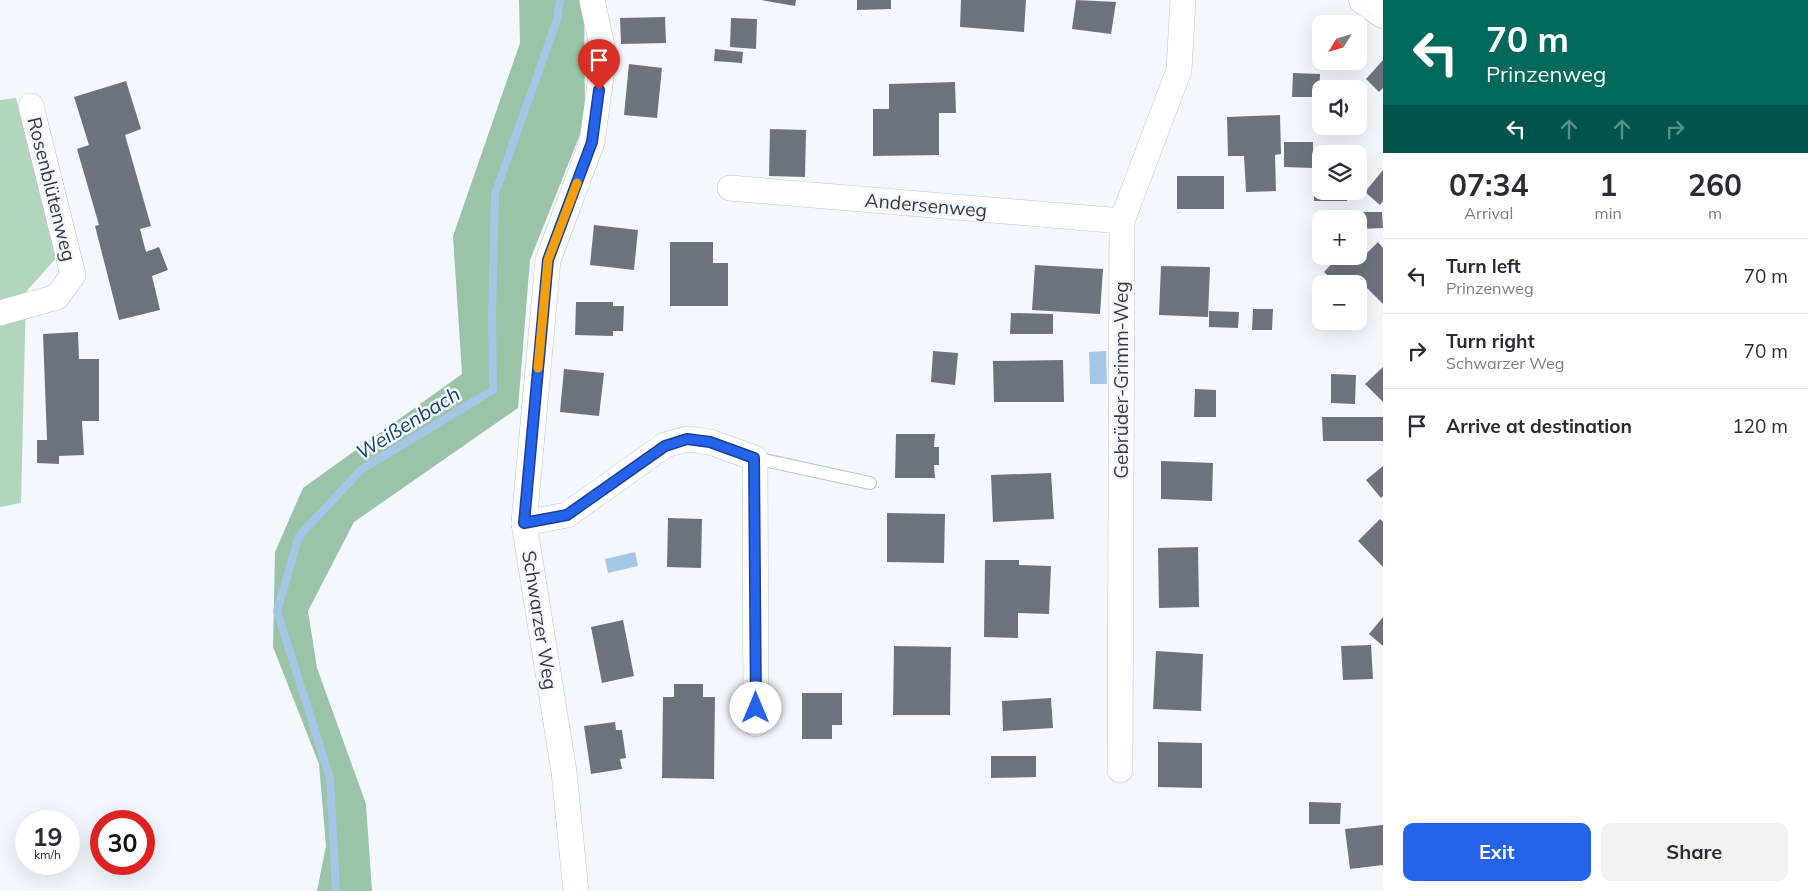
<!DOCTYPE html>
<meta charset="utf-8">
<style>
:root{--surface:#fff;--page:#f2f2f3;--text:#2b2b33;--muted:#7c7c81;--line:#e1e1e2;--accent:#2563eb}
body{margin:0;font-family:Mulish,sans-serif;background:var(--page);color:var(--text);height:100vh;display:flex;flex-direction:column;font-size:19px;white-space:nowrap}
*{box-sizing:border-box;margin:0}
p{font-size:16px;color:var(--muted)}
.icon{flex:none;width:28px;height:28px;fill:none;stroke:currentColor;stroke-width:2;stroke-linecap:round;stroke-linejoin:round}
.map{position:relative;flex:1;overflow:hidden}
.details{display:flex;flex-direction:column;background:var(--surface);width:425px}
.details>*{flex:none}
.guide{background:#00695c;color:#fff;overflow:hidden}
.needle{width:32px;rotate:233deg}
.tools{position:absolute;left:1312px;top:15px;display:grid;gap:10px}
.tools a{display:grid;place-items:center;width:55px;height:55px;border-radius:10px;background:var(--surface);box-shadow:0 5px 20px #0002;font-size:25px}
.speed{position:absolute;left:15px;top:810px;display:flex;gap:10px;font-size:25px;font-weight:700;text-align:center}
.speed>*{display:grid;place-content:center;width:65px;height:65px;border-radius:50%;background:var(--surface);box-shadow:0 5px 20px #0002;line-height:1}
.speed small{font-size:12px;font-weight:400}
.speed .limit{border:8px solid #d22;background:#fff;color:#111}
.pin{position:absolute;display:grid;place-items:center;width:42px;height:42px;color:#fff;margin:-51px -21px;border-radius:50% 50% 50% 0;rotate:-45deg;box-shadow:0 0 5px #0007}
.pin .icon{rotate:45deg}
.me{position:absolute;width:55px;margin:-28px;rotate:0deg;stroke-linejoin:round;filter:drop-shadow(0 0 4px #0008)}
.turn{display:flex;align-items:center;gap:18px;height:105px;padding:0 20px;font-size:22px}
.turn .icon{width:65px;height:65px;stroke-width:2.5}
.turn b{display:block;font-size:35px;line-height:42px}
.lanes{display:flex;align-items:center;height:48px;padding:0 20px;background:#0003;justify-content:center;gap:25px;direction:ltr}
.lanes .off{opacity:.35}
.eta{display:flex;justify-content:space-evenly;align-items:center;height:85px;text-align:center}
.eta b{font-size:30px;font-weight:700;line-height:35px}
.action{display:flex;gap:10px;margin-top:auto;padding:10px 20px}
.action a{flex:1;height:58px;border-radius:10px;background:var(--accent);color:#fff;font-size:20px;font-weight:700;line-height:58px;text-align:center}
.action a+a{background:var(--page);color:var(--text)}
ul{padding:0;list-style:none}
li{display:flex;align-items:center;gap:15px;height:75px;padding:0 20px;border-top:1px solid var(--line)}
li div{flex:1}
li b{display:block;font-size:19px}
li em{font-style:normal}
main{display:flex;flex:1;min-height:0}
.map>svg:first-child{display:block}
.green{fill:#b2d5be}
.forest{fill:#9ac3a8}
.water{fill:#a6c6e6}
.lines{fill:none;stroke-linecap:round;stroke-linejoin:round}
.stream{stroke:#a6c6e6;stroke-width:8}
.building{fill:#6d737d}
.lane-casing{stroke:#bdc4ce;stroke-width:14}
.street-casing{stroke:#bdc4ce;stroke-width:26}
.secondary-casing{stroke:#bdc4ce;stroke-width:29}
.lane{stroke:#fff;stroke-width:12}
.street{stroke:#fff;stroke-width:25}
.secondary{stroke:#fff;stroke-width:28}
.route-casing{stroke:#184099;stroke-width:12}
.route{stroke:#2563eb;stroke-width:9}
.slow{stroke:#f59e0b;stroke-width:9}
.labels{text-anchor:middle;stroke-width:5;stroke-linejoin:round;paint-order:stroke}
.street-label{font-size:19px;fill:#35383c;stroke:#f3f7fe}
.water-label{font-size:20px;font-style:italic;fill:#12436c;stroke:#f3f7fe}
</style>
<main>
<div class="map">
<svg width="1383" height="891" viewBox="0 0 1383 891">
<rect width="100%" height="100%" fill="#f3f7fe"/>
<polygon class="green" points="16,98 56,258 26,292 21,503 0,507 0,100"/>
<polygon class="forest" points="519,0 584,0 585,122 530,260 518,408 354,522 308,611 317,668 366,804 372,891 317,891 326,846 319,764 273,647 275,552 303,488 462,374 453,236 520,43"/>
<g class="water">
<polygon points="1106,351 1107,384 1090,384 1089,352"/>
<polygon points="635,552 638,566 608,573 605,559"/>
</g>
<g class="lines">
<polyline class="stream" points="336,891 330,778 277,611 299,536 362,469 493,390 492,317 495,194 557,20 560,0"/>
</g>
<g class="building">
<polygon points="761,0 796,0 795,6"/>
<polygon points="857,0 891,0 891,9 857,10"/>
<polygon points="961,0 1026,0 1024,32 960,27"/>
<polygon points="1076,0 1116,2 1111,34 1072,29"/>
<polygon points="665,17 666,43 621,44 620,18"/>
<polygon points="731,18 757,19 756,49 730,47"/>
<polygon points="715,49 743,52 742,63 714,61"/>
<polygon points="1383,60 1383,88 1379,92 1366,79"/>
<polygon points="629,64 662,68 657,118 624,115"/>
<polygon points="1293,73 1320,74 1319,97 1292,97"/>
<polygon points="126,81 141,129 125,135 151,226 140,229 146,252 159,247 168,270 152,276 160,310 119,320 95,226 99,225 77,149 89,145 74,97"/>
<polygon points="955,82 956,113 939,113 939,155 873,156 873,109 889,109 889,84"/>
<polygon points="1280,115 1281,154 1275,155 1276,191 1246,192 1244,156 1228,156 1227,117"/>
<polygon points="770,129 806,130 805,177 769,176"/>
<polygon points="1284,142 1313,142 1313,168 1284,167"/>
<polygon points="1383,170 1383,201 1380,205 1365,192"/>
<polygon points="1314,175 1321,175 1321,191 1348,191 1347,201 1314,201"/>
<rect x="1177" y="176" width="47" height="33"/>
<polygon points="1324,212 1382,212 1383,228 1359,229 1359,219 1324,219"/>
<polygon points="594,225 638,230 634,270 590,265"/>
<polygon points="670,242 713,242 713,263 728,263 728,306 670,306"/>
<polygon points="1378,242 1383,248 1383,304 1361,282 1359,284 1337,284 1324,272 1339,256 1359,256 1359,255 1362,258"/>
<polygon points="1035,265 1103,269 1100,314 1032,310"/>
<polygon points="1161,266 1210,267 1208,317 1159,315"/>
<polygon points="576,302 613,302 613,306 624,306 623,331 613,331 613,336 575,335"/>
<polygon points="1253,309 1273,309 1272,330 1252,330"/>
<polygon points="1209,311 1239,312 1238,328 1209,327"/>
<polygon points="1011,313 1053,314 1053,334 1010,334"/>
<polygon points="78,332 79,359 99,359 99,421 82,421 84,455 59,456 59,464 37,463 37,440 47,440 43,334"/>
<polygon points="933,351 958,353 955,385 931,382"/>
<polygon points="1063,360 1064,402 994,402 993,361"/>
<polygon points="1383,367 1383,402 1365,384"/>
<polygon points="564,369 604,373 599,416 560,412"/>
<polygon points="1331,374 1356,375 1355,404 1331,403"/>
<polygon points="1195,389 1216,390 1216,417 1194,417"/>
<polygon points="1322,417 1383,417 1383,441 1323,441"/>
<polygon points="896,434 935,434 934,447 939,447 939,465 934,465 935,478 895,478"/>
<polygon points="1161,461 1213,463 1212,501 1161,499"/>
<polygon points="1383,466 1383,496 1381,498 1366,480"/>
<polygon points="1051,473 1054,519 993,522 991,475"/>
<polygon points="887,513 945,514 944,563 887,562"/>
<polygon points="668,518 702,519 701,568 667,567"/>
<polygon points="1380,519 1383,522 1383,567 1358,541"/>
<polygon points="1198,547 1199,607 1159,608 1158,548"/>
<polygon points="985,560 1019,560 1019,565 1051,566 1049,614 1018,613 1018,638 984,637"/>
<polygon points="1383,617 1383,646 1369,634"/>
<polygon points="623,620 634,676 602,683 591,627"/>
<polygon points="1371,645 1373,679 1343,680 1341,646"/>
<polygon points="894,646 951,647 950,715 893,715"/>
<polygon points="1156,651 1203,654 1201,711 1153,709"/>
<polygon points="674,684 703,684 703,697 715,697 714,779 662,778 663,697 674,697"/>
<polygon points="802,693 842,693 842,725 832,725 832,739 802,739"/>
<polygon points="1051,698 1053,728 1003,731 1002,701"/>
<polygon points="615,722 616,730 622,730 626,758 620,759 622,769 591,774 584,726"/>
<polygon points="1158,742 1202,743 1202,788 1158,787"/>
<polygon points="991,756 1036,756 1036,777 991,778"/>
<polygon points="1309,802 1341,803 1340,824 1309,824"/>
<polygon points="1383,825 1383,865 1350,869 1345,829"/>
</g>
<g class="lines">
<g class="lane-casing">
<polyline id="lane" points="755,458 870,483"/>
</g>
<g class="street-casing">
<g id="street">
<polyline points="730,188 1122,221"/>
<polyline points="0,313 57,297 73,275 31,106"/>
<polyline points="524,523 567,515 665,445 687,439 710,442 755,458 756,724"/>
<polyline points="1120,770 1122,221 1179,70 1183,0"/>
<polyline points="576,891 564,772 524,523 548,260 592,142 604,55 592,0"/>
</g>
</g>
<g class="secondary-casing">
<polyline id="secondary" points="1363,0 1383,14"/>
</g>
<use href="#lane" class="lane"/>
<use href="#street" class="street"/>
<use href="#secondary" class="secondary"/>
</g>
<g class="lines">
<g class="route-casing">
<polyline id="route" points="599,90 592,142 548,260 524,523 567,515 665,446 687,439 710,442 754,458 756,708"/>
</g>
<use href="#route" class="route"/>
<polyline class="slow" points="538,368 548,260 577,183"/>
</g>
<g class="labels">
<g class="street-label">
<text transform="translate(52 189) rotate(76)" y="7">Rosenblütenweg</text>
<text transform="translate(926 205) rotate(5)" y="7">Andersenweg</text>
<text transform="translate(1121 380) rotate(-90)" y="7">Gebrüder-Grimm-Weg</text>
<text transform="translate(540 620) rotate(81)" y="7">Schwarzer Weg</text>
</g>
<g class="water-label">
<text transform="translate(408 423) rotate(-32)" y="7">Weißenbach</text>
</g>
</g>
</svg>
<div class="tools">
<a><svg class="needle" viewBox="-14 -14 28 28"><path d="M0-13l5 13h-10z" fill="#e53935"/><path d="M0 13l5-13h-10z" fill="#7c7c81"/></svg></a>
<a><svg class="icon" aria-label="sound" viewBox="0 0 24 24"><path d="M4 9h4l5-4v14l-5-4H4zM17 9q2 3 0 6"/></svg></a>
<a><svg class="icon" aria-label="layers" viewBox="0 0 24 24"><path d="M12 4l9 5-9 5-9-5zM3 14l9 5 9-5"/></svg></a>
<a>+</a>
<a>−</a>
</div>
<div class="speed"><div>19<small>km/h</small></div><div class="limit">30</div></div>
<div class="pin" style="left:599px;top:90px;background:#d93025"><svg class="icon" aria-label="arrive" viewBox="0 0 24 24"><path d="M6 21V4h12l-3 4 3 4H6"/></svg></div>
<svg class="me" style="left:756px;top:708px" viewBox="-20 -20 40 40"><circle r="19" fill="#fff"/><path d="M0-13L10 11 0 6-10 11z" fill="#2563eb"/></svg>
</div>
<section class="details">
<div class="guide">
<div class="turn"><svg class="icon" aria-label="left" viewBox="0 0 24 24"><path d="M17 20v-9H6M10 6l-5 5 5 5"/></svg><div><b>70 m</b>Prinzenweg</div></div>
<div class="lanes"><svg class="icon" aria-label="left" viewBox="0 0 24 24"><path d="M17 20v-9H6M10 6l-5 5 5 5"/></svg><svg class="icon off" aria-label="ahead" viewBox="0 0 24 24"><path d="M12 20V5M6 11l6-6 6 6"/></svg><svg class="icon off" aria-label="ahead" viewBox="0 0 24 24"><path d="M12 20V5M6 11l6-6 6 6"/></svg><svg class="icon off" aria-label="right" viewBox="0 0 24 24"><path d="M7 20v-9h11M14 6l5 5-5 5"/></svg></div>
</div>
<div class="eta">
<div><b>07:34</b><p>Arrival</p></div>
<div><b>1</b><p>min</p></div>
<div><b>260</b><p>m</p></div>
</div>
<ul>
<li><svg class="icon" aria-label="left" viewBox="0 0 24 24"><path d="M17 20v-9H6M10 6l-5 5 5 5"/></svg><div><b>Turn left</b><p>Prinzenweg</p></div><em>70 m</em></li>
<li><svg class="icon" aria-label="right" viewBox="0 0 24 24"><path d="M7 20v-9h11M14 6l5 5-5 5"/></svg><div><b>Turn right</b><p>Schwarzer Weg</p></div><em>70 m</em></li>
<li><svg class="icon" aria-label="arrive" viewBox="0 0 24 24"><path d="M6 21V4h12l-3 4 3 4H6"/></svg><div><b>Arrive at destination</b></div><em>120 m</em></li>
</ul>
<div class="action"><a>Exit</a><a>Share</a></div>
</section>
</main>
